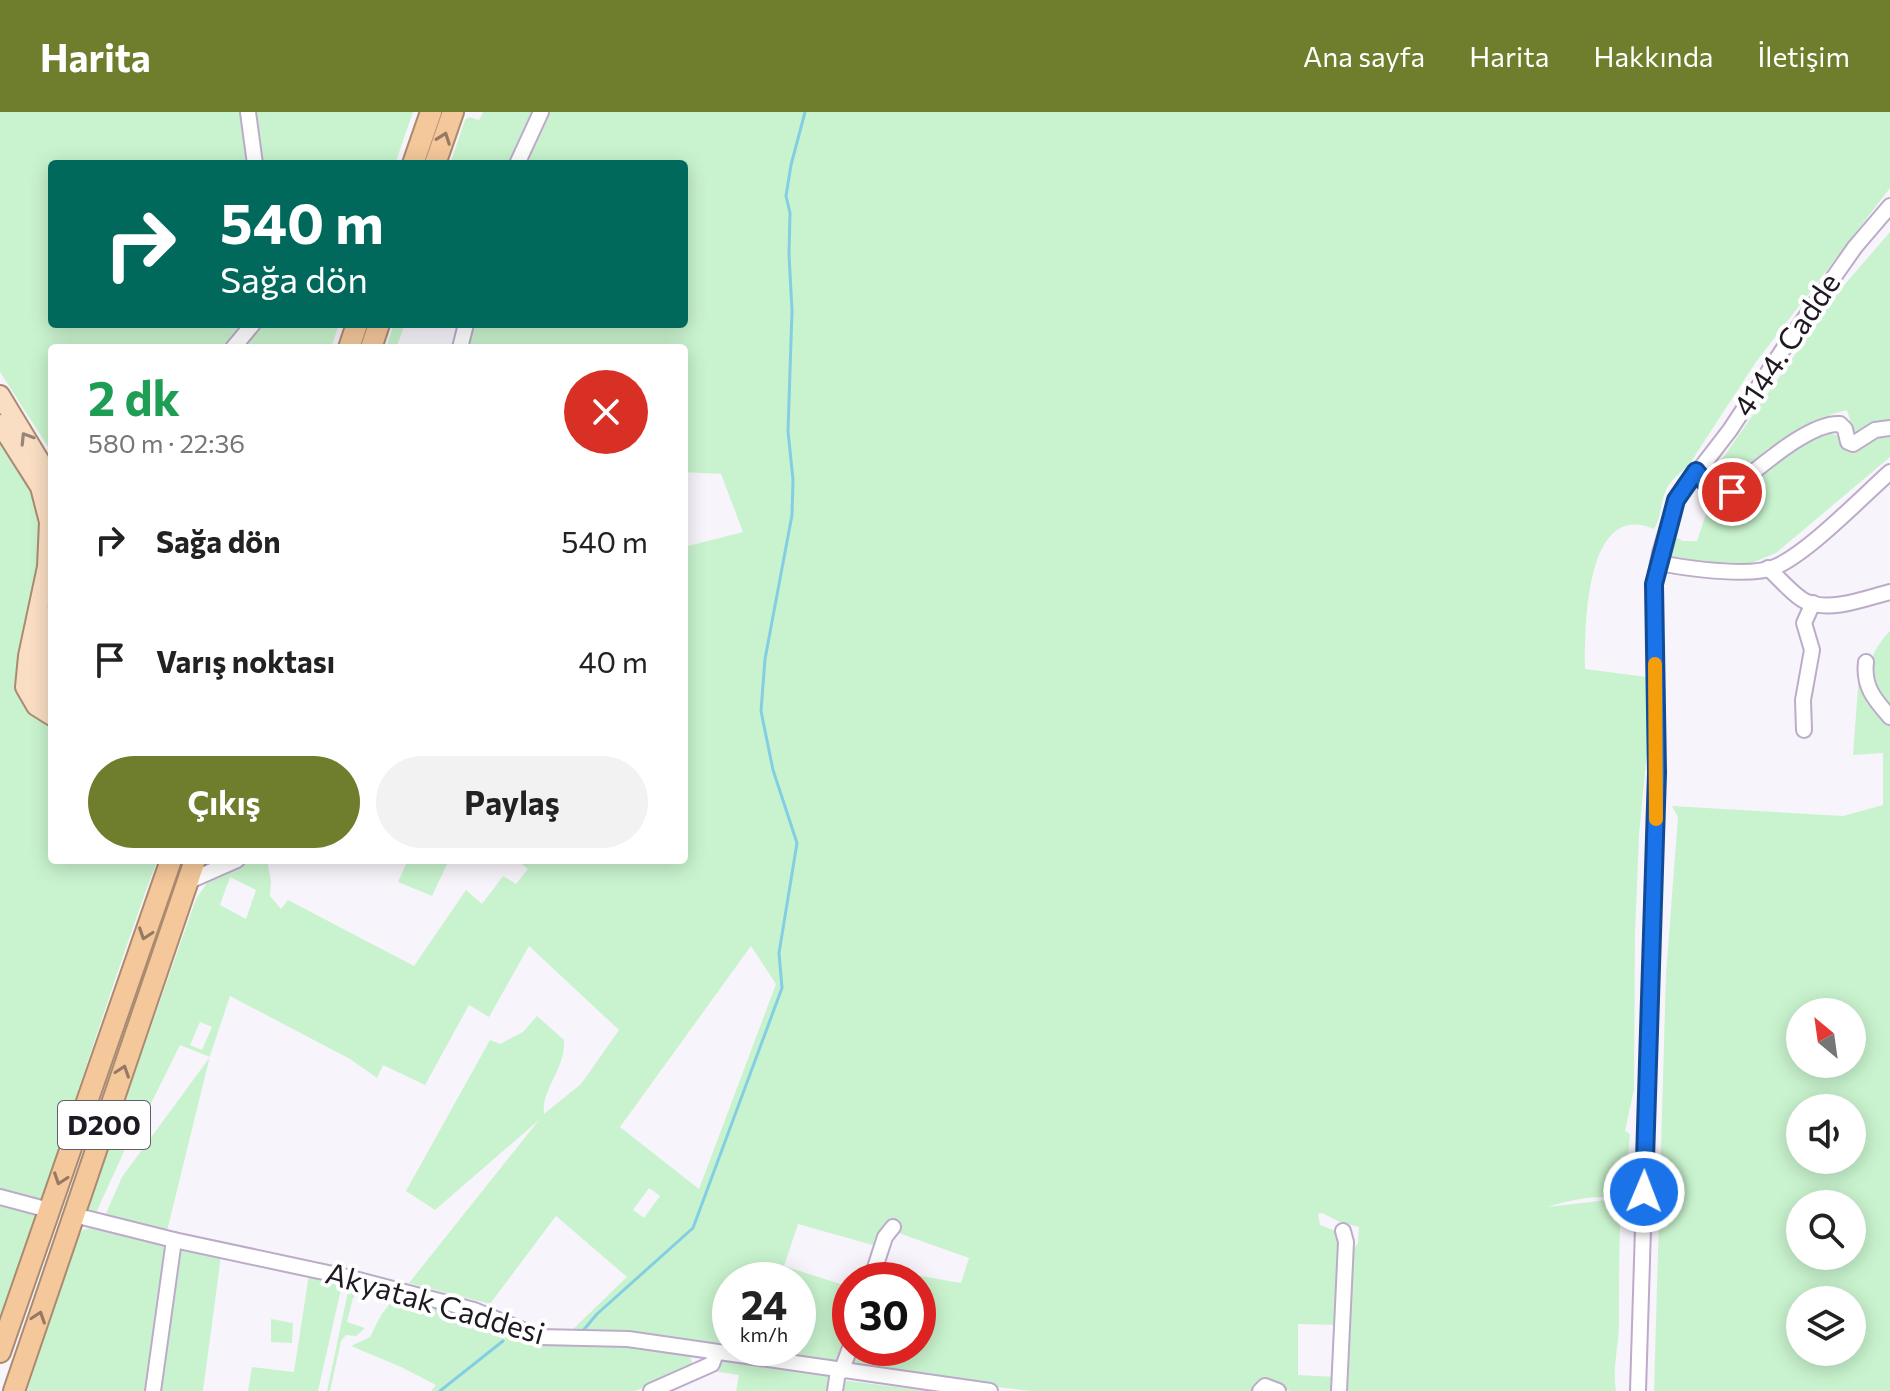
<!DOCTYPE html>
<html lang="tr">
<meta charset="utf-8">
<style>
:root{--surface:#fff;--page:#f2f2f2;--text:#222;--muted:#767676;--accent:#6e7e2c}
body{margin:0;font-family:Commissioner,sans-serif;background:var(--page);color:var(--text);height:100vh;display:flex;flex-direction:column;font-size:30px;white-space:nowrap}
*{box-sizing:border-box;margin:0}
p{font-size:26px;color:var(--muted)}
.icon{flex:none;width:44px;height:44px;fill:none;stroke:currentColor;stroke-width:2;stroke-linecap:round;stroke-linejoin:round}
.map{position:relative;flex:1;overflow:hidden}
.panel{position:absolute;left:48px;top:232px;width:640px;height:520px;display:flex;flex-direction:column;background:var(--surface);border-radius:8px;box-shadow:0 4px 20px #0003}
.panel>*{flex:none}
.banner{position:absolute;left:48px;top:48px;width:640px;height:168px;border-radius:8px;box-shadow:0 4px 20px #0003;background:#00695c;color:#fff;overflow:hidden}
.needle{width:52px;rotate:331deg}
.controls{position:absolute;left:1786px;top:886px;display:grid;gap:16px}
.controls a{display:grid;place-items:center;width:80px;height:80px;border-radius:50%;background:var(--surface);box-shadow:0 4px 20px #0003;font-size:40px}
.speed{position:absolute;left:712px;top:1150px;display:flex;gap:16px;font-size:40px;font-weight:700;text-align:center}
.speed>*{display:grid;place-content:center;width:104px;height:104px;border-radius:50%;background:var(--surface);box-shadow:0 4px 20px #0003;line-height:1}
.speed small{font-size:20px;font-weight:400}
.speed .limit{border:12px solid #d22;background:#fff;color:#111}
.pin{position:absolute;display:grid;place-items:center;width:68px;height:68px;color:#fff;margin:-34px;border:4px solid #fff;border-radius:50%;box-shadow:0 2px 8px #0007}
.me{position:absolute;width:88px;margin:-44px;rotate:1deg;stroke-linejoin:round;filter:drop-shadow(0 0 6px #0008)}
.turn{display:flex;align-items:center;gap:28px;height:168px;padding:0 40px;font-size:36px}
.turn .icon{width:104px;height:104px;stroke-width:2.5}
.turn b{display:block;font-size:56px;line-height:68px}
.round{display:grid;place-items:center;flex:none;width:84px;height:84px;border-radius:42px;background:var(--page)}
.headline{display:flex;align-items:center;justify-content:space-between;height:136px;padding:0 40px}
h1{font-size:48px;font-weight:700;line-height:60px;color:#1e9e55}
.primary-button{display:flex;gap:16px;margin-top:auto;padding:16px 40px}
.primary-button a{flex:1;height:92px;border-radius:48px;background:var(--accent);color:#fff;font-size:32px;font-weight:700;line-height:92px;text-align:center}
.primary-button a+a{background:var(--page);color:var(--text)}
ul{padding:0;list-style:none}
li{display:flex;align-items:center;gap:24px;height:120px;padding:0 40px}
li div{flex:1}
li b{display:block;font-size:30px}
li em{font-style:normal}
header{display:flex;align-items:center;gap:48px;box-sizing:border-box;height:112px;padding:0 40px;background:var(--accent);color:#fff}
header strong{font-size:38px}
nav{display:flex;gap:44px;margin-inline-start:auto;font-size:28px}
.map>svg:first-child{display:block}
.green{fill:#c9f3ce;fill-rule:evenodd}
.lines{fill:none;stroke-linecap:round;stroke-linejoin:round}
.stream{stroke:#84cee4;stroke-width:3}
.minor-casing{stroke:#bdabca;stroke-width:18}
.major-casing{stroke:#aa8b71;stroke-width:22}
.highway-casing{stroke:#aa8b71;stroke-width:24}
.minor{stroke:#fff;stroke-width:14}
.major{stroke:#f9dec3;stroke-width:18}
.highway{stroke:#f5c89b;stroke-width:20}
.oneway{stroke:#957965}
.oneway2{stroke:#97857b}
.route-casing{stroke:#114b97;stroke-width:20}
.route{stroke:#1a73e8;stroke-width:14}
.slow{stroke:#f59e0b;stroke-width:14}
.labels{text-anchor:middle;stroke-width:8;stroke-linejoin:round;paint-order:stroke}
.shield{fill:#fff;stroke:#625e66;stroke-width:2}
.shield-label{font-size:28px;font-weight:bold;fill:#1f1924}
.street-label{font-size:30px;fill:#1f1924;stroke:#fff}
</style>
<header>
<strong>Harita</strong>
<nav><a>Ana sayfa</a><a>Harita</a><a>Hakkında</a><a>İletişim</a></nav>
</header>
<div class="map">
<svg width="1890" height="1279" viewBox="0 0 1890 1279">
<rect width="100%" height="100%" fill="#f8f4fb"/>
<g class="green">
<polygon points="0,0 413,0 395,52 52,52 52,212 339,212 331,236 52,236 52,341 0,260"/>
<polygon points="483,0 538,0 513,52 450,52 465,8 469,5 479,8"/>
<path d="M544,0H1890V76L1756,250L1696,342C1689,357 1674,362 1666,378C1660,391 1662,404 1654,417C1584,387 1585,518 1585,557L1647,565V639L1639,723L1635,822L1634,977L1625,1019L1630,1022L1625,1081L1620,1085C1596,1084 1570,1087 1548,1095L1607,1088L1621,1090C1619,1131 1619,1170 1619,1210C1619,1234 1612,1255 1616,1279H1344L1352,1139L1358,1131L1359,1115L1340,1110L1322,1101L1318,1102L1320,1113L1336,1119L1341,1124L1338,1213L1298,1212V1263L1337,1265L1335,1279H1291L1269,1273L1258,1279H1030L844,1256L853,1236H918V1168H876L881,1157L961,1171L969,1146L893,1119L876,1134L798,1112L784,1154L850,1175V1224L839,1253L567,1223L627,1165L556,1104L490,1192L409,1171L539,1008L435,1098L406,1079L490,928L500,932L523,920L537,904L564,928C566,957 541,977 544,1002L581,972L619,918L529,834L489,905L469,893L425,973L383,953L377,966L350,947L230,884L210,944L167,1119L104,1106L122,1065L210,945L180,933L129,1036L126,1035L96,1101L91,1100L89,1097L95,1074L196,787L211,765L242,748H267L271,769L270,784L281,797L288,788L414,854L466,778L482,792L503,764L516,772L528,757L522,752L525,748H684V435L743,420L721,362L684,360V236H462L469,212H684V52H521ZM230,765L256,778L246,807L220,793ZM751,834L776,872L699,1077L620,1015ZM200,910L212,915L202,938L190,933ZM649,1076L660,1084L644,1106L633,1098ZM730,1168H798V1236H730Z"/>
<polygon points="1890,120 1890,309 1851,328 1852,315 1847,298 1832,302 1781,334 1768,336 1732,373 1718,372 1714,368 1718,353 1840,178"/>
<polygon points="394,212 405,212 396,236 386,236"/>
<polygon points="1821,320 1842,324 1843,333 1849,338 1876,323 1890,321 1890,345 1776,441 1747,453 1685,451 1665,444 1673,424 1683,429 1697,429 1711,387 1720,393 1746,376 1770,352"/>
<path d="M0,323L30,369L41,410L52,612V748H157C101,902 53,1059 0,1214Z"/>
<path d="M1890,519V599C1864,570 1863,547 1890,519Z"/>
<path d="M1860,549L1890,609V1279H1654L1666,862L1678,705L1672,694L1843,704L1883,693V641L1853,643ZM1800,900H1852V952H1800ZM1800,996H1852V1048H1800ZM1800,1092H1852V1144H1800ZM1800,1188H1852V1240H1800Z"/>
<polygon points="408,748 449,748 432,784 398,770"/>
<polygon points="90,1116 165,1132 168,1138 150,1279 27,1279 77,1127 83,1118"/>
<polygon points="181,1136 221,1144 203,1279 157,1279 178,1141"/>
<polygon points="309,1162 343,1168 318,1279 248,1279 252,1255 294,1260"/>
<polygon points="350,1170 361,1173 361,1178 353,1186 347,1210 365,1216 356,1224 346,1223 341,1229 330,1279 327,1279"/>
<polygon points="373,1178 455,1197 544,1232 659,1236 690,1244 692,1250 687,1257 635,1279 431,1279 436,1273 401,1255 351,1234 370,1225 381,1203 392,1189 371,1182"/>
<polygon points="271,1207 293,1211 292,1231 271,1230"/>
<polygon points="719,1248 833,1265 831,1279 736,1279 739,1263 712,1259"/>
<polygon points="841,1268 928,1279 839,1279"/>
</g>
<g class="lines">
<g class="stream">
<polyline points="581,1221 597,1202 693,1116 782,876 779,841 797,731 773,658 761,599 765,547 792,403 793,368 788,319 792,199 789,142 790,101 786,84 791,53 805,0"/>
<polyline points="440,1279 503,1229"/>
</g>
<g class="minor-casing">
<g id="minor">
<polyline points="248,0 255,52"/>
<polyline points="517,52 541,0"/>
<polyline points="233,236 253,212"/>
<polyline points="460,236 466,212"/>
<path d="M1696,359L1713,380L1722,384C1735,379 1742,370 1752,361C1772,345 1814,310 1840,312L1845,317L1848,330L1853,332L1875,318L1890,316"/>
<path d="M1658,451C1687,456 1749,466 1775,455C1808,441 1862,385 1890,360"/>
<path d="M1768,456C1778,465 1796,486 1807,490C1832,500 1866,486 1890,480"/>
<path d="M1866,550C1863,574 1874,587 1890,605"/>
<polyline points="1804,618 1803,588 1812,538 1804,511 1813,491"/>
<polyline points="187,770 237,748"/>
<polyline points="0,1085 49,1098"/>
<polyline points="74,1103 174,1128 347,1165 474,1198 540,1225 628,1227 990,1279"/>
<polyline points="871,1168 885,1125 893,1115"/>
<polyline points="841,1260 850,1236"/>
<polyline points="153,1279 174,1128"/>
<polyline points="651,1279 712,1252 716,1241"/>
<polyline points="835,1279 838,1259"/>
<polyline points="1260,1279 1265,1274 1278,1279"/>
<polyline points="1339,1279 1346,1130 1343,1119"/>
<polyline points="1638,1279 1657,661 1654,472 1660,441 1676,388 1730,318 1786,233 1855,135 1890,94"/>
</g>
</g>
<g class="major-casing">
<g id="major">
<polyline points="0,283 52,369"/>
<polyline points="0,312 40,375 49,410 47,455 28,544 25,575 36,594 52,604"/>
<path d="M52,503C46,531 30,566 52,591"/>
</g>
</g>
<g class="highway-casing">
<g id="highway">
<polyline points="413,52 431,0"/>
<polyline points="435,52 453,0"/>
<polyline points="349,236 357,212"/>
<polyline points="371,236 379,212"/>
<polyline points="0,1240 171,748"/>
<polyline points="14,1279 195,748"/>
</g>
</g>
<use href="#minor" class="minor"/>
<use href="#major" class="major"/>
<use href="#highway" class="highway"/>
</g>
<defs><path id="oneway-chevron" d="M-2-3.5L2.5 0L-2 3.5" fill="none" stroke-width="1.6" stroke-linecap="round" stroke-linejoin="round" transform="scale(2)"/></defs>
<g class="oneway">
<use href="#oneway-chevron" transform="translate(444 26) rotate(-70)"/>
<use href="#oneway-chevron" transform="translate(145 822) rotate(109)"/>
<use href="#oneway-chevron" transform="translate(123 959) rotate(-71)"/>
<use href="#oneway-chevron" transform="translate(60 1067) rotate(109)"/>
<use href="#oneway-chevron" transform="translate(39 1205) rotate(-71)"/>
</g>
<use class="oneway2" href="#oneway-chevron" transform="translate(26 326) rotate(-122)"/>
<g class="lines">
<g class="route-casing">
<polyline id="route" points="1644,1080 1657,661 1654,472 1676,388 1696,359 1713,380 1722,384 1732,380"/>
</g>
<use href="#route" class="route"/>
<polyline class="slow" points="1655,552 1656,707"/>
</g>
<g class="labels">
<rect class="shield" x="58" y="989" width="92" height="48" rx="6"/>
<g class="shield-label">
<text x="104" y="1023">D200</text>
</g>
<g class="street-label">
<text transform="translate(1787 233) rotate(-56)" y="10">4144. Cadde</text>
<text transform="translate(435 1192) rotate(16)" y="10">Akyatak Caddesi</text>
</g>
</g>
</svg>
<div class="controls">
<a><svg class="needle" viewBox="-14 -14 28 28"><path d="M0-13l5 13h-10z" fill="#e53935"/><path d="M0 13l5-13h-10z" fill="#767676"/></svg></a>
<a><svg class="icon" aria-label="sound" viewBox="0 0 24 24"><path d="M4 9h4l5-4v14l-5-4H4zM17 9q2 3 0 6"/></svg></a>
<a><svg class="icon" aria-label="search" viewBox="0 0 24 24"><circle cx="10" cy="10" r="6"/><path d="M15 15l6 6"/></svg></a>
<a><svg class="icon" aria-label="layers" viewBox="0 0 24 24"><path d="M12 4l9 5-9 5-9-5zM3 14l9 5 9-5"/></svg></a>
</div>
<div class="speed"><div>24<small>km/h</small></div><div class="limit">30</div></div>
<div class="pin" style="left:1732px;top:380px;background:#d93025"><svg class="icon" aria-label="arrive" viewBox="0 0 24 24"><path d="M6 21V4h12l-3 4 3 4H6"/></svg></div>
<svg class="me" style="left:1644px;top:1080px" viewBox="-20 -20 40 40"><circle r="17" fill="#1a73e8" stroke="#fff" stroke-width="3"/><path d="M0-11L8 9 0 5-8 9z" fill="#fff"/></svg>
<div class="banner">
<div class="turn"><svg class="icon" aria-label="right" viewBox="0 0 24 24"><path d="M7 20v-9h11M14 6l5 5-5 5"/></svg><div><b>540 m</b>Sağa dön</div></div>
</div>
<section class="panel">
<div class="headline"><div><h1>2 dk</h1><p>580 m · 22:36</p></div><a class="round" style="background:#d93025;color:#fff"><svg class="icon" aria-label="close" viewBox="0 0 24 24"><path d="M6 6l12 12M18 6L6 18"/></svg></a></div>
<ul>
<li><svg class="icon" aria-label="right" viewBox="0 0 24 24"><path d="M7 20v-9h11M14 6l5 5-5 5"/></svg><div><b>Sağa dön</b></div><em>540 m</em></li>
<li><svg class="icon" aria-label="arrive" viewBox="0 0 24 24"><path d="M6 21V4h12l-3 4 3 4H6"/></svg><div><b>Varış noktası</b></div><em>40 m</em></li>
</ul>
<div class="primary-button"><a>Çıkış</a><a>Paylaş</a></div>
</section>
</div>
